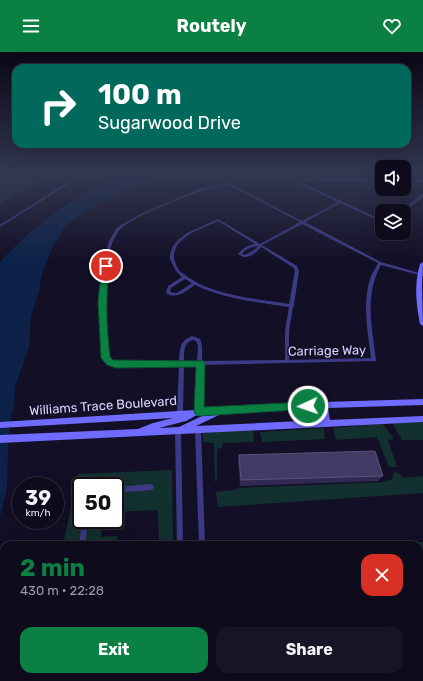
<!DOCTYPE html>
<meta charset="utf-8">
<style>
:root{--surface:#0e0b1c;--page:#171425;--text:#f1f3f6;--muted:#9b9ba3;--line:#2e2b3b;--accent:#0b8043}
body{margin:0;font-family:Rubik,sans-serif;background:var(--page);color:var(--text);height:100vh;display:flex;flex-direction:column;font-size:15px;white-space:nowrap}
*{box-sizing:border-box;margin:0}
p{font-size:13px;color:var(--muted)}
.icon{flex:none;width:22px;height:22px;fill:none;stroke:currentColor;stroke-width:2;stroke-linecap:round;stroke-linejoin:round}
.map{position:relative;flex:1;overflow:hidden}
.sheet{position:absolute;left:0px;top:489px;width:423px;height:140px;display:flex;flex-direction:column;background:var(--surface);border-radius:12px 12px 0 0;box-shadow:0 4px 16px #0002,0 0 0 1px var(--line)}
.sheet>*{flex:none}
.guide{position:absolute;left:12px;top:12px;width:399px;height:84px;border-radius:12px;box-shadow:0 4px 16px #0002,0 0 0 1px var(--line);background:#00695c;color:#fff;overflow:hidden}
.tools{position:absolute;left:375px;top:108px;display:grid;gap:8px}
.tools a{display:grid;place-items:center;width:36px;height:36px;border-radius:8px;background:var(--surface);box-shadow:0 4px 16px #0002,0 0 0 1px var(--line);font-size:20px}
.speed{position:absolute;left:12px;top:425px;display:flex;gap:8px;font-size:20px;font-weight:700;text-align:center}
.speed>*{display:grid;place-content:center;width:52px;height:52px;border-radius:50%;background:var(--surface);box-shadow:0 4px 16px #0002,0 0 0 1px var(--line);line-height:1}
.speed small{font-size:10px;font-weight:400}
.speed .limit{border:2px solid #111;border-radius:6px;background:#fff;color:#111}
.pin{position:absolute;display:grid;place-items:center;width:34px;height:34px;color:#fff;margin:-17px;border:2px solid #fff;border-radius:50%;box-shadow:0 1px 4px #0007}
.me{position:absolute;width:44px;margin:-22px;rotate:267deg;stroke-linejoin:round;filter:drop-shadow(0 0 3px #0008)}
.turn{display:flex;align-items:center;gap:14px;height:84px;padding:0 20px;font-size:18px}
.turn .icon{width:52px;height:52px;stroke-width:2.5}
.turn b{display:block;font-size:28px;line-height:34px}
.round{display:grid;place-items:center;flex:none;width:42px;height:42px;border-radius:12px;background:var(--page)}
.head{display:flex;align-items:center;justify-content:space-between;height:68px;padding:0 20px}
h1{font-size:24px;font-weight:700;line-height:30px;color:var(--accent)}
.button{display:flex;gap:8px;margin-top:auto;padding:8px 20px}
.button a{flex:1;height:46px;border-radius:12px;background:var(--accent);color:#fff;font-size:16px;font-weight:700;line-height:46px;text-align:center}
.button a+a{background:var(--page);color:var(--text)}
header{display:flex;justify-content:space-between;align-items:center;height:52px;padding:0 20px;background:var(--accent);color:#fff;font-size:18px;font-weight:700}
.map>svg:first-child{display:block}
.green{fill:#12302f}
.water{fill:#0c2248}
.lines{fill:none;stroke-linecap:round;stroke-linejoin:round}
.street{fill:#3d3a85;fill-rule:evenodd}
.secondary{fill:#6f6bff;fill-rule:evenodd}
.wall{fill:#312854}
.building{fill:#433a66;stroke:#5a527e}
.route{fill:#0b8043;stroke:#07532c}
.labels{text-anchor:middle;stroke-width:3;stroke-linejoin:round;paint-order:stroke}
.street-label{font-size:13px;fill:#d9d4ff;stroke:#130f26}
</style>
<header><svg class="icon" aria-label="menu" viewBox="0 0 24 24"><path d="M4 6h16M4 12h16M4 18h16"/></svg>Routely<svg class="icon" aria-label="heart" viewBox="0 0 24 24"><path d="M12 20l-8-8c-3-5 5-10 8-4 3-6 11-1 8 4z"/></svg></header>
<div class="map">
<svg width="423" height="629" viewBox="0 0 423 629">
<rect width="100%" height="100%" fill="#130f26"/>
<g class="green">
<polygon points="0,121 53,121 0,152"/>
<polygon points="423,368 423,388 402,388 392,370"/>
<polygon points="383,372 394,387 388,388 397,415 389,415 377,385 336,388 333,376"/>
<polygon points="324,376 325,387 262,390 260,380"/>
<polygon points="253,377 254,390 222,391 222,396 217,397 217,429 215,430 214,391 203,390 203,381"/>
<polygon points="172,418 173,493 159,493 158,458 115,460 115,434 81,434 81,468 102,468 101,485 117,484 117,493 63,493 78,422"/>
<polygon points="394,420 399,421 403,426 423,424 423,441 218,455 216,440 234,438 238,436 384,430 392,427"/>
<polygon points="423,490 423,530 419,530 419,493 318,493"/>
<polygon points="419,536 423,536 423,629 398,629 399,625 419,625"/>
</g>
<path class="water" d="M129,121H177L135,135L89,157L65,175L52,196L42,223L39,239L31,263L29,296L15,334L14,356L11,362L8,396L7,436L0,466V210C28,179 70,146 109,129C115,126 123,124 129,121Z"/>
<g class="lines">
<g class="street">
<polygon points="82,121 86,121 0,175 0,173"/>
<path d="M276,121H280L299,130L313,126L382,127V129L313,128L302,131L382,168V170L340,151L305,170L381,210L423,222V224L381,213C364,244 372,274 376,308V309L202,313V360L201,362H197L196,360L197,313L184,314L183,361L182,363H178L177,361L179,314L116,315L108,312L103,306L101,277V240L102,221L105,204L109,189L116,177L121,173L143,161L183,144L201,137L229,131L302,169L338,150ZM229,133L300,170L260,192L218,167L187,181L179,187L173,194L170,202V207L176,219L182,225L168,234L166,241C176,248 186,239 195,233C224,247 258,250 289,255L285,279V308L202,309C202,301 203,294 200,287L192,284C179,289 180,297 179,310L116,311L112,310L107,305C104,273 99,207 118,180C126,167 186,144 202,139C211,136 220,135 229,133ZM218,169L255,192C248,193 243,196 238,202C240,203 242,205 245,205C251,205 257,200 261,195L294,216L295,219L289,252C257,247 209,243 184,222C182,221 180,220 179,218C177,216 176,212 175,210C172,202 176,193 182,188C192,179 206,175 218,169ZM302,172L378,211C376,215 374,219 372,222C361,249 368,279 371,306L289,308V279L293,255L294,254V253L299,219L297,214L262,193ZM258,194C254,199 249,201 244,203L242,202C246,197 251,195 258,194ZM185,227L192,231L177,241L170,240L171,236ZM192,288L196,289L198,294L197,310H184C184,301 183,292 192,288Z"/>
<polygon points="404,126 423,128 423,130 404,128"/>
<polygon points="422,142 423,142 423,145 404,160 404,159 401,159"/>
<polygon points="198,375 200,376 201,378 205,493 199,493 195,378 196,376"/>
<polygon points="178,376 180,377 181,379 183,493 177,493 175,379 176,377"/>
<polygon points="151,432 153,433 154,435 153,437 151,438 115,441 115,435"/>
<polygon points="82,468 88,468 85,493 79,493"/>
<polygon points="419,577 422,578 423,581 423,629 419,629 418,625"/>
<polygon points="42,625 50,625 48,629 40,629"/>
<polygon points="221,625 233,625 235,626 236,629 224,629 222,628"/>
<polygon points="270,625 278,625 277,629 269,629"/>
</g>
<g class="secondary">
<path d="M423,210L422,234L423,274L420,272C416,251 414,232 420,212Z"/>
<path d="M423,347V353L328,356L330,368L423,364V370L0,391V383L138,377L153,371L173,366L0,376V370L323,350ZM320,356L322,368L196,374L219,363ZM195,364H202L179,375L159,376L186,369Z"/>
</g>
</g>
<polygon class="wall" points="239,403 383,424 378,429 240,434 238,409"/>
<polygon class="building" points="375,399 383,424 241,428 239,403"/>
<linearGradient id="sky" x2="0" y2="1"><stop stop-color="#0a0815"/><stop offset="0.58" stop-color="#333752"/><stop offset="1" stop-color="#333752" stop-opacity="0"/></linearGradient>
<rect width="423" height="209" fill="url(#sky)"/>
<path class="route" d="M106,212L109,214C106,246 106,272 110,305L113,308L204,309L205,312L204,355L308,350L312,351L313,354L312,357L199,364L196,363L194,360L196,315L116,316L107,313L101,306L98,249L102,214Z"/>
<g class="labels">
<g class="street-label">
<text transform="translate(327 298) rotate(-1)" y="5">Carriage Way</text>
<text transform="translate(103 353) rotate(-4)" y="5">Williams Trace Boulevard</text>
</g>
</g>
</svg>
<div class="tools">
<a><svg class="icon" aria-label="sound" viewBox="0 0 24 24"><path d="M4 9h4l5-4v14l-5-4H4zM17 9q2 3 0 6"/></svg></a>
<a><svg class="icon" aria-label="layers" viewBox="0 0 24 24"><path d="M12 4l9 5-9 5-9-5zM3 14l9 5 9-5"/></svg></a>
</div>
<div class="speed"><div>39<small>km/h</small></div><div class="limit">50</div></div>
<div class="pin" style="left:106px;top:214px;background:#d93025"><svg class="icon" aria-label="arrive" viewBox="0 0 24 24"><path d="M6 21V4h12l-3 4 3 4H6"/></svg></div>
<svg class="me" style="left:308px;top:354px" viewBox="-20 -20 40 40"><circle r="17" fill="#0b8043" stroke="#fff" stroke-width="3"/><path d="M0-11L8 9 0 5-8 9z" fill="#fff"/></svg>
<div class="guide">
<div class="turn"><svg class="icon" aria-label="right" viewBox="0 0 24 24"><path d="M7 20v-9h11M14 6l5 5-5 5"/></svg><div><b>100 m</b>Sugarwood Drive</div></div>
</div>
<section class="sheet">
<div class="head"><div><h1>2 min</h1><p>430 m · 22:28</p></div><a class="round" style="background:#d93025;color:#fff"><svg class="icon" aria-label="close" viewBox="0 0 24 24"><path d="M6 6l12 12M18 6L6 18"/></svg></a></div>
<div class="button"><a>Exit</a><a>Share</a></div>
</section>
</div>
